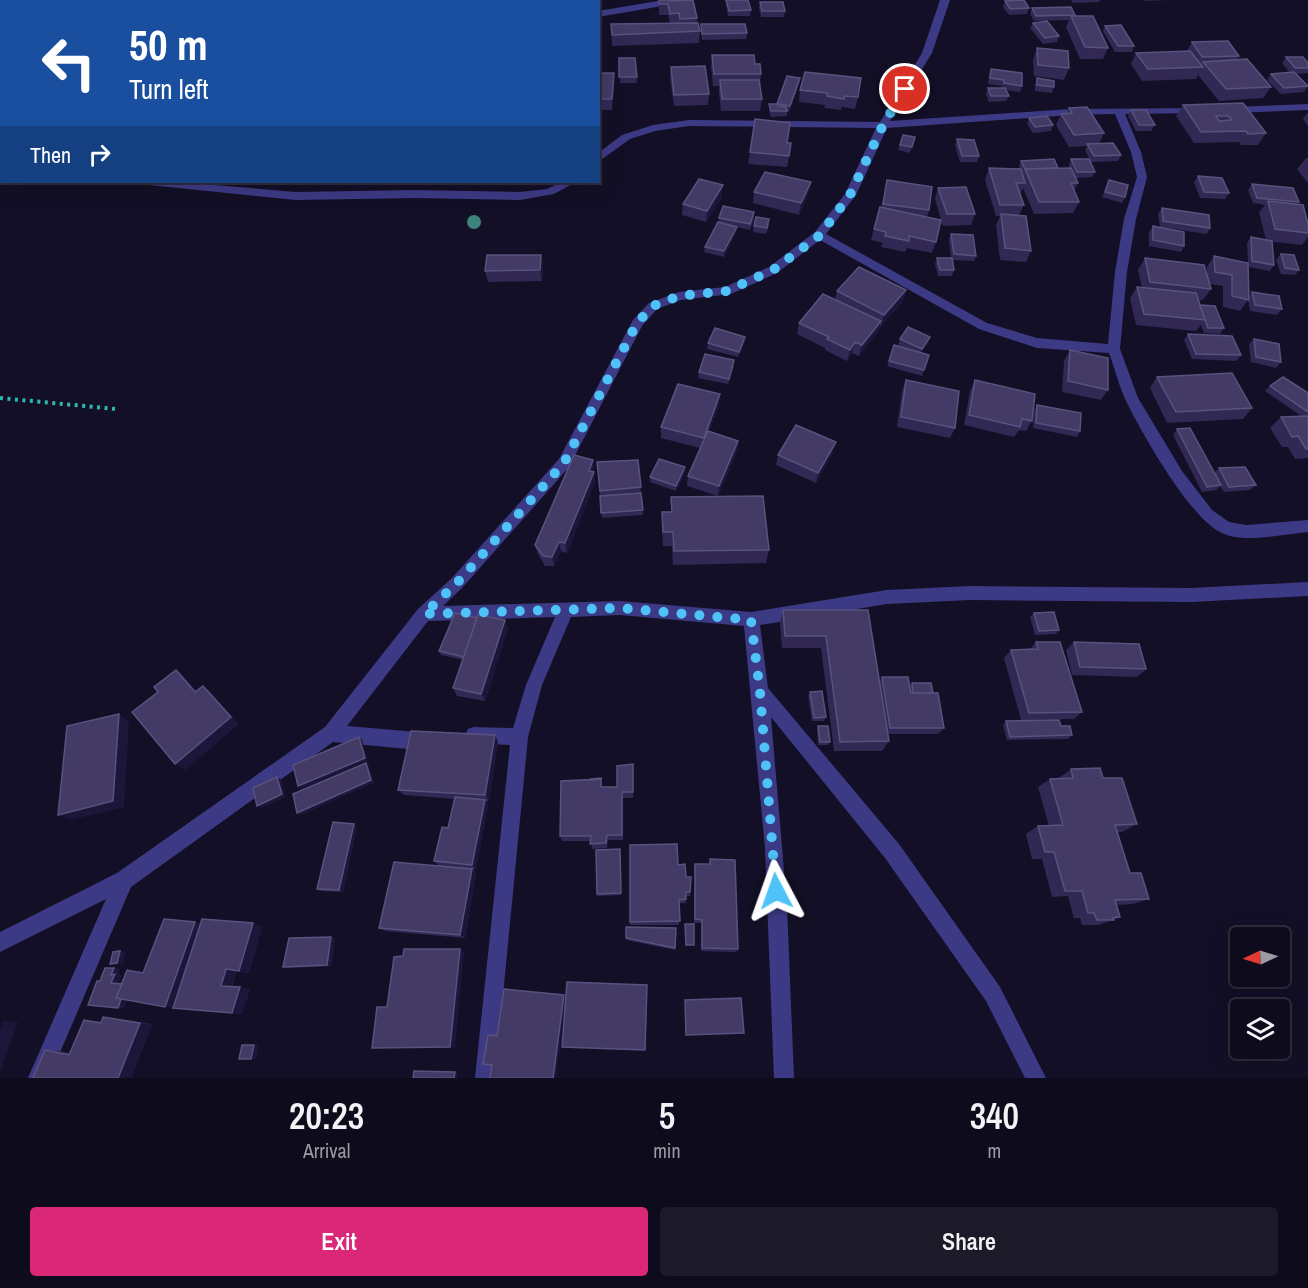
<!DOCTYPE html>
<style>
:root{--surface:#0e0b1c;--page:#1c1929;--text:#f1f3f6;--muted:#9b9ba3;--line:#2e2b3b;--accent:#db2777}
body{margin:0;font-family:"Archivo Narrow",sans-serif;background:var(--page);color:var(--text);height:100vh;display:flex;flex-direction:column;font-size:22px;white-space:nowrap}
*{box-sizing:border-box;margin:0}
p{font-size:20px;color:var(--muted)}
.icon{flex:none;width:33px;height:33px;fill:none;stroke:currentColor;stroke-width:2;stroke-linecap:round;stroke-linejoin:round}
.map{position:relative;height:1078px;overflow:hidden}
.details{display:flex;flex-direction:column;background:var(--surface);flex:1}
.details>*{flex:none}
.guide{position:absolute;left:0px;top:0px;width:600px;height:183px;box-shadow:0 6px 24px #0002,0 0 0 2px var(--line);background:#1a4fa0;color:#fff;overflow:hidden}
.needle{width:39px;rotate:266deg}
.controls{position:absolute;left:1230px;top:927px;display:grid;gap:12px}
.controls a{display:grid;place-items:center;width:60px;height:60px;border-radius:6px;background:var(--surface);box-shadow:0 6px 24px #0002,0 0 0 2px var(--line);font-size:30px}
.pin{position:absolute;display:grid;place-items:center;width:51px;height:51px;color:#fff;margin:-26px;border:3px solid #fff;border-radius:50%;box-shadow:0 2px 6px #0007}
.me{position:absolute;width:66px;margin:-33px;rotate:356deg;stroke-linejoin:round;filter:drop-shadow(0 0 4px #0008)}
.turn{display:flex;align-items:center;gap:21px;height:126px;padding:0 30px;font-size:27px}
.turn .icon{width:78px;height:78px;stroke-width:2.5}
.turn b{display:block;font-size:42px;line-height:51px}
.then{display:flex;align-items:center;height:57px;padding:0 30px;background:#0003;gap:12px;font-size:22px}
.eta{display:flex;justify-content:space-evenly;align-items:center;height:102px;text-align:center}
.eta b{font-size:36px;font-weight:600;line-height:42px}
.cta{display:flex;gap:12px;margin-top:auto;padding:12px 30px}
.cta a{flex:1;height:69px;border-radius:6px;background:var(--accent);color:#fff;font-size:24px;font-weight:600;line-height:69px;text-align:center}
.cta a+a{background:var(--page);color:var(--text)}
.map>svg:first-child{display:block}
.lines{fill:none;stroke-linecap:round;stroke-linejoin:round}
.path{stroke:#2fb8b0;stroke-width:4;stroke-dasharray:3 4.5;stroke-linecap:butt}
.street{fill:#3d3a85;fill-rule:evenodd}
.tree{fill:#3d827b}
.wall{fill:#312854}
.shaded-wall{fill:#1d163a}
.building{fill:#433a66;stroke:#5a527e;stroke-width:1.5;fill-rule:evenodd}
.route{stroke:#4fc3f7;stroke-width:10;stroke-dasharray:0 18}
</style>
<div class="map">
<svg width="1308" height="1078" viewBox="0 0 1308 1078">
<rect width="100%" height="100%" fill="#130f26"/>
<g class="lines">
<polyline class="path" points="0,398 116,409"/>
<g class="street">
<polygon points="556,0 566,0 556,2"/>
<polygon points="664,0 685,0 680,3 598,17 598,11"/>
<path d="M940,0H950L932,53L890,121L1071,109L1204,108V112L1200,113L1125,114L1141,152L1147,177L1136,219L1127,272L1120,349L1138,398L1182,471L1212,510L1229,522L1246,525L1308,520V532C1282,534 1246,544 1222,533C1190,519 1142,433 1126,401C1119,386 1115,369 1109,353L1037,348L979,329L820,240L777,273L731,294L681,300L657,309L642,326L569,467L462,588L443,606L620,601L751,612L887,590L970,586L1192,588L1308,582V596L1192,602L970,600L887,604L760,625L768,688L899,844L1000,987L1046,1078H1025L986,1001L885,858L771,717L787,906L794,1078H774L765,848L744,626L620,615L571,617L542,685L528,737L495,1078H475L510,745L474,743L468,741L465,735L468,729L474,727L513,728L526,685L555,617L428,621L347,726L429,733L435,735L438,741L435,747L419,750L333,742L131,887L49,1078H28L106,899L0,952V932L117,873L325,727L418,609L452,578L559,459L633,320L649,303L679,292L725,287L769,267L815,232L845,194L876,128L689,126L655,131L630,139L598,162V153L622,135L653,125L689,120L880,122L922,53ZM1115,114L1131,152L1137,177L1124,219L1115,272L1108,344L1037,338L987,323L826,234L856,195L887,128L1071,115Z"/>
<polygon points="1308,104 1308,110 1230,113 1225,110 1230,107"/>
<rect x="0" y="164" width="2" height="6"/>
<polygon points="143,182 180,182 296,192 415,190 520,192 547,189 562,182 576,182 554,194 520,200 415,198 296,200 149,185"/>
</g>
</g>
<circle class="tree" cx="474" cy="222" r="7"/>
<g class="wall">
<polygon points="26,0 43,0 42,2 27,2"/>
<polygon points="51,0 73,0 71,2"/>
<polygon points="79,0 108,0 106,2 80,2"/>
<polygon points="659,0 669,1 697,18 697,23 700,31 699,43 612,46 611,24 670,23 668,15 659,15"/>
<polygon points="726,0 751,10 750,16 728,16 726,5"/>
<polygon points="1071,0 1100,0 1099,2 1073,3"/>
<polygon points="1143,0 1168,0 1145,1"/>
<polygon points="1005,1 1029,8 1027,14 1009,15 1003,7"/>
<polygon points="760,2 785,11 784,17 761,17 759,8"/>
<polygon points="1032,8 1075,15 1075,16 1108,48 1103,59 1080,59 1066,27 1069,20 1034,21 1030,14"/>
<polygon points="1033,23 1059,36 1057,42 1043,44 1030,28"/>
<polygon points="701,24 747,33 746,39 702,40"/>
<polygon points="1105,26 1134,46 1132,52 1115,52 1103,31"/>
<polygon points="1192,42 1239,56 1237,60 1271,87 1263,98 1219,101 1198,75 1196,79 1142,81 1131,64 1136,53 1187,51"/>
<polygon points="1037,48 1069,68 1064,80 1034,76 1033,60"/>
<polygon points="712,55 755,64 761,74 760,86 762,99 760,111 721,111 719,92 719,86 713,86 711,66"/>
<polygon points="1286,57 1308,63 1308,73 1296,74 1308,86 1304,92 1281,94 1267,80 1271,74 1290,73 1282,63"/>
<polygon points="619,58 635,58 637,83 620,83"/>
<polygon points="671,67 709,94 708,105 674,106 670,78"/>
<polygon points="991,69 1022,86 1020,92 1006,90 1009,96 1006,101 989,102 986,94 988,88 1002,88 1002,86 988,84 989,75"/>
<polygon points="598,73 614,84 612,110 598,110"/>
<polygon points="1037,78 1054,87 1052,93 1035,91 1035,84"/>
<polygon points="799,84 789,112 787,111 787,116 771,117 769,110 769,104 777,104"/>
<polygon points="800,90 858,97 855,109 842,107 841,110 824,108 825,105 799,102"/>
<polygon points="1243,103 1266,133 1258,145 1241,145 1239,142 1194,143 1176,116 1183,105"/>
<polygon points="1069,108 1104,133 1099,144 1121,155 1118,161 1091,162 1085,150 1087,146 1069,147 1056,125 1061,114 1067,113"/>
<polygon points="1131,110 1155,125 1151,131 1136,131 1128,116"/>
<polygon points="1307,113 1308,113 1308,126 1303,119"/>
<polygon points="1029,118 1053,125 1051,131 1033,133 1027,124"/>
<polygon points="903,135 915,137 910,153 898,150"/>
<polygon points="957,139 979,156 977,162 960,162 955,145"/>
<polygon points="787,143 789,156 787,167 748,164 750,152"/>
<polygon points="1306,158 1308,158 1308,183 1297,169"/>
<polygon points="1071,159 1095,172 1092,177 1075,178 1078,183 1074,191 1079,202 1073,213 1034,214 1023,188 1020,194 1024,205 1019,215 1031,251 1026,262 1000,260 996,225 1000,216 996,216 985,180 989,168 1020,169 1019,166 1021,161 1058,168 1070,168 1069,165"/>
<polygon points="1198,176 1229,193 1225,199 1200,198 1194,182"/>
<polygon points="887,180 929,210 927,217 941,220 935,199 938,188 975,214 971,225 943,226 941,220 936,242 932,253 907,248 905,252 881,247 883,243 871,240 880,207 881,208"/>
<polygon points="1109,180 1125,197 1122,203 1102,197"/>
<polygon points="811,182 808,194 799,215 753,203 754,192"/>
<polygon points="1252,184 1299,202 1297,204 1308,224 1308,237 1302,245 1268,241 1274,265 1270,271 1248,267 1249,297 1252,292 1282,309 1277,315 1250,311 1248,300 1240,311 1223,307 1223,286 1210,284 1211,289 1203,300 1199,300 1200,305 1224,328 1220,334 1204,333 1201,325 1196,331 1136,325 1130,298 1137,287 1142,288 1138,270 1145,258 1207,273 1207,267 1214,256 1248,263 1247,243 1251,237 1266,240 1259,212 1265,205 1253,203 1248,190"/>
<polygon points="722,197 706,222 682,215 683,204"/>
<polygon points="1162,208 1210,228 1207,234 1160,227 1158,214"/>
<polygon points="754,212 754,218 750,230 737,227 736,232 724,257 704,252 705,247 719,222 719,218"/>
<polygon points="769,225 766,234 753,232 754,226"/>
<polygon points="1153,226 1184,246 1181,252 1149,246 1149,232"/>
<polygon points="951,234 976,256 974,261 952,260 954,270 952,276 938,276 935,264 937,258 951,258 949,240"/>
<polygon points="1281,254 1299,270 1295,275 1281,274 1276,260"/>
<polygon points="541,255 543,266 542,281 488,282 485,271"/>
<polygon points="906,290 903,301 881,326 880,326 878,332 859,356 852,353 847,361 825,350 825,348 797,334 799,323 835,300 837,291"/>
<polygon points="1188,334 1241,355 1236,361 1192,359 1184,340"/>
<polygon points="900,339 928,342 921,353 924,370 922,376 887,366 894,345 908,349 898,345"/>
<polygon points="1254,339 1281,362 1276,368 1251,362 1249,344"/>
<polygon points="745,342 738,357 707,349 708,343"/>
<polygon points="1070,350 1108,390 1101,400 1062,392 1064,361"/>
<polygon points="734,366 728,384 698,378 699,372"/>
<polygon points="1157,377 1252,408 1243,419 1167,423 1150,388"/>
<polygon points="906,380 955,428 950,438 897,427 902,391"/>
<polygon points="975,380 1032,421 1026,431 1019,430 1014,437 964,425 970,391"/>
<polygon points="1270,386 1308,393 1308,458 1295,459 1288,447 1282,447 1270,428 1281,417 1301,416 1265,391"/>
<polygon points="719,405 709,432 738,441 737,451 718,496 687,486 688,476 700,448 661,438 661,427"/>
<polygon points="1037,405 1080,431 1077,437 1033,428 1034,410"/>
<polygon points="1177,429 1214,473 1219,468 1256,485 1250,490 1224,492 1220,486 1216,490 1202,492 1173,435"/>
<polygon points="833,452 816,483 776,465 778,455"/>
<polygon points="593,460 594,470 593,472 595,482 567,553 561,551 554,566 545,566 538,554 535,545"/>
<polygon points="638,460 643,515 602,518 597,462"/>
<polygon points="685,467 685,472 676,491 650,482 650,477"/>
<polygon points="671,497 769,550 766,563 673,565 672,546 663,546 662,526 662,512 671,512"/>
<polygon points="783,610 868,610 879,682 882,677 910,686 912,683 933,693 944,728 938,734 888,734 889,741 882,751 834,751 821,648 782,648 780,623"/>
<polygon points="1034,613 1059,630 1056,634 1035,635 1030,617"/>
<polygon points="477,618 505,620 508,629 485,701 457,696 453,688 463,660 441,655 439,651"/>
<polygon points="1036,642 1082,712 1074,719 1021,720 1004,658 1011,650 1030,649"/>
<polygon points="1074,642 1146,669 1137,677 1072,675 1066,650"/>
<polygon points="810,692 826,717 824,721 812,721 808,696"/>
<polygon points="1006,721 1061,726 1072,735 1068,739 1007,740 1003,725"/>
<polygon points="818,726 830,742 828,745 818,745 817,730"/>
<polygon points="495,735 498,742 489,801 486,801 488,805 476,869 473,869 476,873 465,938 385,931 379,928 439,866 434,861 448,828 455,799 404,795 398,790"/>
<polygon points="1071,769 1103,778 1137,824 1122,832 1117,832 1130,873 1149,899 1133,904 1117,905 1120,917 1099,925 1082,925 1080,918 1074,918 1068,896 1052,897 1042,859 1032,859 1026,834 1038,826 1049,826 1038,787 1050,779 1059,778"/>
<polygon points="633,771 633,798 623,798 623,840 608,840 607,848 592,849 591,841 562,841 560,836 591,780 601,778 602,787 617,787"/>
<polygon points="357,826 343,892 321,891 317,889"/>
<polygon points="620,849 621,895 597,896 597,894"/>
<polygon points="710,859 738,949 736,952 701,951 701,923 694,923 694,868 695,864 709,864"/>
<polygon points="678,865 686,877 690,892 690,896 686,896 686,903 679,903 679,925 630,925 630,922"/>
<polygon points="200,924 262,926 249,973 236,971 232,987 250,989 242,1014 184,1009 127,1000 124,1009 100,981 114,968 120,970 118,975 121,976 118,984 122,984 143,973"/>
<polygon points="676,928 675,950 626,940 626,938"/>
<polygon points="335,938 331,966 288,968 283,967"/>
<polygon points="103,1017 152,1024 131,1078 33,1078 45,1050 60,1051 70,1053 84,1020 102,1022"/>
</g>
<g class="shaded-wall">
<polygon points="2,8 2,17 0,18 0,9"/>
<polygon points="614,73 614,84 612,110 612,99"/>
<polygon points="800,78 799,84 789,112 790,106"/>
<polygon points="811,182 808,194 799,215 801,203"/>
<polygon points="723,185 722,197 706,222 707,211"/>
<polygon points="737,227 736,232 724,257 724,251"/>
<polygon points="541,255 543,266 542,281 540,270"/>
<polygon points="906,290 903,301 881,326 884,315"/>
<polygon points="881,321 878,332 859,356 862,345"/>
<polygon points="745,337 745,342 738,357 739,352"/>
<polygon points="930,337 928,342 920,354 922,349"/>
<polygon points="855,342 852,353 847,361 850,350"/>
<polygon points="720,394 719,405 703,448 704,438"/>
<polygon points="738,441 737,451 718,496 719,486"/>
<polygon points="836,442 833,452 816,483 818,473"/>
<polygon points="593,460 594,470 590,481 589,471"/>
<polygon points="685,467 685,472 676,491 676,486"/>
<polygon points="594,472 595,482 567,553 565,543"/>
<polygon points="559,542 561,551 554,566 552,557"/>
<polygon points="505,620 508,629 485,701 481,694"/>
<polygon points="176,670 185,677 204,699 195,692"/>
<polygon points="203,686 212,693 239,724 185,770 175,764"/>
<polygon points="119,714 129,721 124,807 71,820 58,815"/>
<polygon points="495,735 498,742 489,801 485,795"/>
<polygon points="359,737 362,740 368,761 301,789 298,786"/>
<polygon points="366,763 369,766 374,783 301,815 297,813"/>
<polygon points="277,777 281,780 286,797 262,808 257,806"/>
<polygon points="485,800 488,805 476,869 472,865"/>
<polygon points="354,824 357,826 343,892 339,890"/>
<polygon points="472,869 476,873 465,938 460,935"/>
<polygon points="195,922 205,926 176,1008 165,1007"/>
<polygon points="253,923 262,926 249,973 239,971"/>
<polygon points="331,937 335,938 331,966 327,965"/>
<polygon points="460,949 464,952 455,1048 450,1047"/>
<polygon points="120,951 126,952 123,965 117,963"/>
<polygon points="114,968 120,970 118,975 121,976 118,984 111,983 111,975"/>
<polygon points="226,969 236,971 231,988 221,986"/>
<polygon points="126,985 132,986 124,1009 118,1008"/>
<polygon points="240,987 250,989 242,1014 232,1013"/>
<polygon points="564,995 566,997 556,1078 553,1078"/>
<polygon points="3,1021 18,1022 0,1072 0,1029"/>
<polygon points="140,1023 152,1024 131,1078 118,1078"/>
<polygon points="254,1045 259,1045 256,1059 251,1059"/>
<polygon points="457,1071 457,1078 454,1078 455,1072"/>
</g>
<g class="building">
<polygon points="659,0 669,0 669,1 693,0 697,18 680,19 679,13 670,14 668,4 659,4"/>
<polygon points="726,0 748,0 751,10 729,11"/>
<polygon points="1024,0 1029,8 1010,9 1005,1"/>
<polygon points="760,2 783,2 785,11 762,11"/>
<polygon points="1071,7 1075,15 1036,16 1032,8"/>
<polygon points="1071,16 1093,16 1108,48 1085,47"/>
<polygon points="1047,21 1059,36 1045,38 1033,23"/>
<polygon points="698,23 700,31 612,35 611,24"/>
<polygon points="701,24 745,24 747,33 702,34"/>
<polygon points="1121,25 1134,46 1118,46 1105,26"/>
<polygon points="1228,41 1239,56 1202,57 1192,42"/>
<polygon points="1037,48 1068,51 1069,68 1038,65"/>
<polygon points="1190,51 1203,67 1148,69 1136,53"/>
<polygon points="712,55 754,55 755,64 760,64 761,74 714,74"/>
<polygon points="1286,57 1303,57 1308,63 1308,68 1295,68"/>
<polygon points="619,58 635,58 637,77 619,77"/>
<polygon points="1247,59 1271,87 1226,89 1203,62"/>
<polygon points="705,66 709,94 674,95 671,67"/>
<polygon points="991,69 1022,73 1022,86 1004,83 1004,80 990,78"/>
<polygon points="805,72 861,78 858,97 844,96 844,99 827,96 827,93 800,90"/>
<polygon points="1294,72 1308,86 1284,88 1271,74"/>
<polygon points="598,73 614,73 612,99 598,99"/>
<polygon points="787,76 800,78 790,106 778,104 778,106 786,107 787,111 771,111 769,104 777,104"/>
<polygon points="1037,78 1054,81 1054,87 1037,85"/>
<polygon points="720,80 759,80 762,99 722,99"/>
<polygon points="988,88 1005,88 1009,96 991,96"/>
<path d="M1243,103L1266,133L1248,134L1246,131L1201,132L1183,105ZM1216,116H1228L1232,120L1219,121Z"/>
<polygon points="1087,107 1104,133 1074,135 1061,114 1072,113 1069,108"/>
<polygon points="1131,110 1146,110 1155,125 1139,125"/>
<polygon points="1047,116 1053,125 1035,127 1029,118"/>
<polygon points="755,119 790,123 787,143 791,143 789,156 750,152"/>
<polygon points="903,135 915,137 912,147 900,145"/>
<polygon points="957,139 974,140 979,156 962,156"/>
<polygon points="1113,143 1121,155 1094,156 1087,144"/>
<polygon points="1054,159 1058,168 1025,169 1021,161"/>
<polygon points="1071,159 1089,159 1095,172 1077,172"/>
<polygon points="989,168 1021,169 1025,183 1016,183 1024,205 1000,205"/>
<polygon points="1071,168 1078,183 1071,183 1079,202 1039,202 1025,169"/>
<polygon points="765,172 811,182 801,203 754,192"/>
<polygon points="1198,176 1222,178 1229,193 1204,192"/>
<polygon points="699,179 723,185 707,211 683,204"/>
<polygon points="887,180 932,187 929,210 883,204"/>
<polygon points="1109,180 1128,185 1125,197 1105,192"/>
<polygon points="1252,184 1293,188 1299,202 1257,198"/>
<polygon points="966,187 975,214 947,214 938,188"/>
<polygon points="1268,201 1303,205 1308,224 1308,233 1275,229"/>
<polygon points="723,206 754,212 750,224 719,218"/>
<polygon points="880,207 941,220 936,242 909,236 909,241 885,236 886,232 874,229"/>
<polygon points="1162,208 1209,215 1210,228 1163,221"/>
<polygon points="1001,214 1026,216 1031,251 1005,248"/>
<polygon points="756,217 769,219 767,228 754,226"/>
<polygon points="718,222 737,227 724,251 705,247"/>
<polygon points="1153,226 1184,232 1184,246 1153,240"/>
<polygon points="951,234 973,235 976,256 954,254"/>
<polygon points="1251,237 1272,241 1274,265 1252,261"/>
<polygon points="1281,254 1294,255 1299,270 1285,268"/>
<polygon points="487,255 541,255 540,270 485,271"/>
<polygon points="1214,256 1248,263 1249,300 1232,296 1232,275 1215,272"/>
<polygon points="937,258 952,258 954,270 940,270"/>
<polygon points="1145,258 1204,265 1211,289 1150,282"/>
<polygon points="859,267 906,290 884,315 837,291"/>
<polygon points="1137,287 1196,293 1205,320 1144,314"/>
<polygon points="1252,292 1279,296 1282,309 1255,305"/>
<polygon points="823,294 881,321 862,345 855,342 850,350 827,339 829,337 799,323"/>
<polygon points="1200,305 1215,306 1224,328 1208,328"/>
<polygon points="908,327 930,337 922,349 900,339"/>
<polygon points="715,328 745,337 739,352 708,343"/>
<polygon points="1188,334 1232,336 1241,355 1196,354"/>
<polygon points="1254,339 1279,344 1281,362 1256,357"/>
<polygon points="894,345 929,355 924,370 889,361"/>
<polygon points="1070,350 1108,358 1108,390 1068,381"/>
<polygon points="705,354 734,360 729,379 699,372"/>
<polygon points="1232,373 1252,408 1176,412 1157,377"/>
<polygon points="1283,377 1308,393 1308,412 1270,386"/>
<polygon points="906,380 959,391 955,428 901,417"/>
<polygon points="975,380 1035,394 1032,421 1022,419 1020,427 969,415"/>
<polygon points="678,384 720,394 704,438 661,427"/>
<polygon points="1037,405 1081,413 1080,431 1036,423"/>
<polygon points="1308,416 1308,449 1306,449 1298,436 1292,437 1281,417"/>
<polygon points="796,425 836,442 818,473 778,455"/>
<polygon points="1190,428 1221,485 1207,487 1177,429"/>
<polygon points="708,431 738,441 719,486 688,476"/>
<polygon points="574,455 593,460 589,471 594,472 565,543 559,542 552,557 543,556 535,545"/>
<polygon points="659,459 685,467 676,486 650,477"/>
<polygon points="638,460 641,487 600,491 597,462"/>
<polygon points="1245,467 1256,485 1229,487 1219,468"/>
<polygon points="641,493 643,510 601,513 600,496"/>
<polygon points="763,496 769,550 674,551 673,532 663,532 662,512 672,512 671,497"/>
<polygon points="783,610 868,610 889,741 840,742 826,636 785,636"/>
<polygon points="1054,612 1059,630 1039,631 1034,613"/>
<polygon points="455,613 477,618 464,657 439,651"/>
<polygon points="478,615 505,620 481,694 453,688"/>
<polygon points="1036,642 1060,642 1082,712 1029,713 1011,650 1038,649"/>
<polygon points="1074,642 1139,644 1146,669 1080,667"/>
<polygon points="176,670 195,692 203,686 231,717 175,764 132,712 158,692 154,687"/>
<polygon points="882,677 908,677 911,693 938,693 944,728 890,728"/>
<polygon points="912,683 931,683 933,693 913,693"/>
<polygon points="822,691 826,717 814,718 810,692"/>
<polygon points="119,714 113,801 58,815 67,726"/>
<polygon points="1059,720 1061,726 1070,726 1072,735 1010,737 1006,721"/>
<polygon points="818,726 828,726 830,742 820,742"/>
<polygon points="411,731 495,735 485,795 398,790"/>
<polygon points="359,737 365,758 298,786 293,765"/>
<polygon points="366,763 371,780 297,813 293,794"/>
<polygon points="633,764 633,792 622,792 622,835 607,835 606,843 590,844 591,836 560,836 561,781 601,779 601,787 617,787 617,766"/>
<polygon points="1100,768 1103,778 1122,778 1137,824 1115,825 1130,873 1141,873 1149,899 1115,900 1120,917 1113,918 1114,920 1097,920 1094,913 1088,913 1082,891 1065,891 1054,852 1045,852 1038,826 1063,825 1050,779 1073,778 1071,769"/>
<polygon points="277,777 282,794 257,806 253,788"/>
<polygon points="601,778 601,779 591,780 591,779"/>
<polygon points="455,797 485,800 472,865 434,861 442,827 448,828"/>
<polygon points="333,822 354,824 339,890 317,889"/>
<polygon points="677,844 678,865 685,864 686,877 691,877 690,892 686,892 686,899 679,900 680,921 630,922 630,845"/>
<polygon points="620,849 621,893 597,894 596,850"/>
<polygon points="710,859 735,860 738,949 702,948 702,920 695,919 695,864 710,864"/>
<polygon points="394,862 472,869 460,935 379,928"/>
<polygon points="164,919 195,922 165,1007 116,998 127,970 143,973"/>
<polygon points="202,919 253,923 239,971 226,969 221,986 240,987 232,1013 173,1008"/>
<polygon points="685,924 694,924 694,945 686,945"/>
<polygon points="626,927 676,928 675,948 626,938"/>
<polygon points="331,937 327,965 283,967 289,938"/>
<polygon points="404,949 460,949 450,1047 372,1048 377,1007 387,1007 394,957 403,956"/>
<polygon points="120,951 117,963 110,964 113,952"/>
<polygon points="105,968 114,968 111,975 115,974 111,983 122,984 116,998 121,999 118,1008 88,1005 97,981 100,981"/>
<polygon points="567,982 647,985 645,1050 562,1047"/>
<polygon points="504,989 564,995 553,1078 490,1078 492,1065 483,1064 488,1035 497,1036"/>
<polygon points="741,998 744,1033 686,1035 685,1000"/>
<polygon points="103,1017 140,1023 118,1078 33,1078 45,1050 69,1055 84,1020 101,1023"/>
<polygon points="242,1045 254,1045 251,1059 239,1059"/>
<polygon points="414,1071 455,1072 454,1078 413,1078"/>
</g>
<g class="lines">
<polyline class="route" points="776,891 760,692 751,620 620,608 424,614 457,583 564,463 637,323 653,306 679,296 727,291 773,270 819,236 850,195 883,125 905,89"/>
</g>
</svg>
<div class="controls">
<a><svg class="needle" viewBox="-14 -14 28 28"><path d="M0-13l5 13h-10z" fill="#e53935"/><path d="M0 13l5-13h-10z" fill="#9b9ba3"/></svg></a>
<a><svg class="icon" aria-label="layers" viewBox="0 0 24 24"><path d="M12 4l9 5-9 5-9-5zM3 14l9 5 9-5"/></svg></a>
</div>
<div class="pin" style="left:905px;top:89px;background:#d93025"><svg class="icon" aria-label="arrive" viewBox="0 0 24 24"><path d="M6 21V4h12l-3 4 3 4H6"/></svg></div>
<svg class="me" style="left:776px;top:891px" viewBox="-20 -20 40 40"><path d="M0-17L14 15 0 8-14 15z" fill="#4fc3f7" stroke="#fff" stroke-width="4"/></svg>
<div class="guide">
<div class="turn"><svg class="icon" aria-label="left" viewBox="0 0 24 24"><path d="M17 20v-9H6M10 6l-5 5 5 5"/></svg><div><b>50 m</b>Turn left</div></div>
<div class="then">Then<svg class="icon" aria-label="right" viewBox="0 0 24 24"><path d="M7 20v-9h11M14 6l5 5-5 5"/></svg></div>
</div>
</div>
<section class="details">
<div class="eta">
<div><b>20:23</b><p>Arrival</p></div>
<div><b>5</b><p>min</p></div>
<div><b>340</b><p>m</p></div>
</div>
<div class="cta"><a>Exit</a><a>Share</a></div>
</section>
